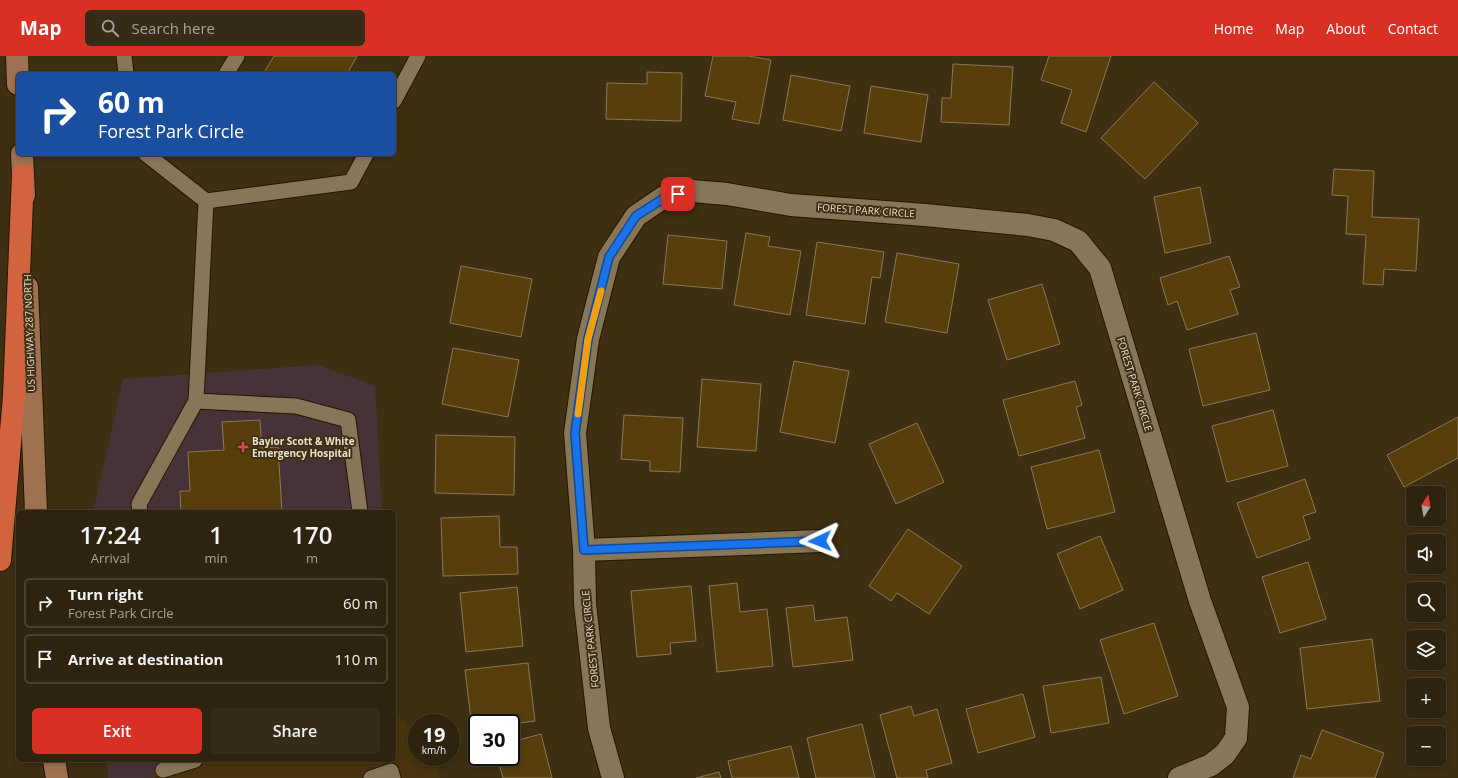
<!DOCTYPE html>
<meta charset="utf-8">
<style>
:root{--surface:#2e230e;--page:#362b17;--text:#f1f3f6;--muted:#a7a49e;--line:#49402e;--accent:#d93025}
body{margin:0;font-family:"Open Sans",sans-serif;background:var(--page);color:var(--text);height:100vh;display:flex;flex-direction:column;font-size:15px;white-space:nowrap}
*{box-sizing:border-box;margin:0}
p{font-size:13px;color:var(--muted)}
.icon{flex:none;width:22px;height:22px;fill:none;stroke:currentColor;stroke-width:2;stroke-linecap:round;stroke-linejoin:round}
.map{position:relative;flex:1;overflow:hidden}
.side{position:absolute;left:16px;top:454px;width:380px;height:252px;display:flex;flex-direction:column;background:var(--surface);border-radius:6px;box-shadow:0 2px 6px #0003,0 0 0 1px var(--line)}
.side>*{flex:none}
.top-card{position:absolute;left:16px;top:16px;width:380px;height:84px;border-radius:6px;box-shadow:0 2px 6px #0003,0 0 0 1px var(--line);background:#1a4fa0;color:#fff;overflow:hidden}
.needle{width:26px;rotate:11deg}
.controls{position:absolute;left:1406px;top:430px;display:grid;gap:8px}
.controls a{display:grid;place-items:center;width:40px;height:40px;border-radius:6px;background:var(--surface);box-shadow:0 2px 6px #0003,0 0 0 1px var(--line);font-size:20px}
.speed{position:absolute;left:408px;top:658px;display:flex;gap:8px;font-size:20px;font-weight:700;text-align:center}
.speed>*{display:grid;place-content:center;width:52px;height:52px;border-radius:50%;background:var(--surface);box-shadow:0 2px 6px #0003,0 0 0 1px var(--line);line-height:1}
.speed small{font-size:10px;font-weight:400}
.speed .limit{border:2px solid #111;border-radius:6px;background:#fff;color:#111}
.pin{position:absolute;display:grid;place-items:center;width:34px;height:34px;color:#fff;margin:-17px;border-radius:8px;box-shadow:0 2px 6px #0006}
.me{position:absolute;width:44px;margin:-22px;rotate:268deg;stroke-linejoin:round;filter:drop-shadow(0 0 3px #0008)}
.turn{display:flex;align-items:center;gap:14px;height:84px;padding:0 16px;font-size:18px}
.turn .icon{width:52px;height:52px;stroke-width:2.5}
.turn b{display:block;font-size:28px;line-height:34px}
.eta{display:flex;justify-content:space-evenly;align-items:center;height:68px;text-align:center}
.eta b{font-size:24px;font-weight:600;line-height:28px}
.action{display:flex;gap:8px;margin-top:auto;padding:8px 16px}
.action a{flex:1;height:46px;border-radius:6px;background:var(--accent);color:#fff;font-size:16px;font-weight:600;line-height:46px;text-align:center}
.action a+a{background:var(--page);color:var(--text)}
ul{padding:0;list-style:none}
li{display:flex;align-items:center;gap:12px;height:50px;margin:0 8px 6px;padding:0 8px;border:2px solid var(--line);border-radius:6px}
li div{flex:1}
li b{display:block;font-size:15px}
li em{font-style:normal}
header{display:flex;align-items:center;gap:24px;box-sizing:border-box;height:56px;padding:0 20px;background:var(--accent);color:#fff}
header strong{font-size:19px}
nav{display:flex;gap:22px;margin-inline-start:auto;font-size:14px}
.search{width:280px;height:36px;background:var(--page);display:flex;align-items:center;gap:10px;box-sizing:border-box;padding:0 14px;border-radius:6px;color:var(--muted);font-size:15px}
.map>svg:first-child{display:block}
.built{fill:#47330e}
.medical{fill:#473337}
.building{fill:#583e0a;stroke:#897759}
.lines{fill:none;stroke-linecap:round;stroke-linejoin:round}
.lane-casing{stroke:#251600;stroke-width:17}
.street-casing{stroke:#251600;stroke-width:24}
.secondary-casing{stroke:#251600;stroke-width:24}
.highway-casing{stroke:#251600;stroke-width:24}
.lane{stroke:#887658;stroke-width:15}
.street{stroke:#887658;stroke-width:22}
.secondary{stroke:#9e7150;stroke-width:22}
.highway{stroke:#d1643e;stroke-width:22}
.route-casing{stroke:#114b97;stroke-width:10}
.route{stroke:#1a73e8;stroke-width:7}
.slow{stroke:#f59e0b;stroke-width:7}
.health-dot{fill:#e0444e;stroke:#3e2f12;stroke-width:1.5}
.labels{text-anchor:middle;stroke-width:4;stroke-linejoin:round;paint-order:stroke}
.street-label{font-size:10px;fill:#ebe1d1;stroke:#3e2f12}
.poi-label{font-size:10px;font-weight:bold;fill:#ebe1d1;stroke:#3e2f12;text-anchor:start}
</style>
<header>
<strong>Map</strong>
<div class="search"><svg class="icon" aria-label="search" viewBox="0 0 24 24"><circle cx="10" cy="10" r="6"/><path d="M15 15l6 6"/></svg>Search here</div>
<nav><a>Home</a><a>Map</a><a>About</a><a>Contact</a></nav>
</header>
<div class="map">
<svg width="1458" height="722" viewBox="0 0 1458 722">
<rect width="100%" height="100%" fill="#3e2f12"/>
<polygon class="built" points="394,657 417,676 417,701 435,701 441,722 149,722 214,704 394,704"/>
<g class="medical">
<polygon points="318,309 375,330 382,456 94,456 94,452 123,323"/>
<polygon points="107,704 214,704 149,722 108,722"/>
</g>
<g class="building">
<polygon points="274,0 357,0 347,18 263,18"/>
<polygon points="713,0 749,0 771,4 759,68 732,63 736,46 705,40"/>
<polygon points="1049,0 1111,0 1086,76 1061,67 1072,34 1041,24"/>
<polygon points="953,8 1013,11 1009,69 941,66 942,42 951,42"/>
<polygon points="647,16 682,17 681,65 606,63 607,27 647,28"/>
<polygon points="791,19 850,30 841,75 783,64"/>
<polygon points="1154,26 1198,67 1145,123 1101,82"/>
<polygon points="871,30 928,39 921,86 864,77"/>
<polygon points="1334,113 1374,115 1372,161 1419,163 1416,215 1384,213 1383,229 1363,228 1366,179 1346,178 1348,140 1332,139"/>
<polygon points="1200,131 1211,187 1165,197 1154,141"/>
<polygon points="746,177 770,181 768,190 801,195 790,259 734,249"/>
<polygon points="668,179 727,185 722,233 663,228"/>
<polygon points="817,186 884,196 880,222 872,221 865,268 806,259"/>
<polygon points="897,197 959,208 947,277 885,266"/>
<polygon points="1229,200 1240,231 1230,234 1238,258 1187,274 1177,245 1168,249 1160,222"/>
<polygon points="461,210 532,223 521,281 450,267"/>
<polygon points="1042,228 1060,288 1007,304 988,244"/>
<polygon points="1256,277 1270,334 1203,350 1189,293"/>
<polygon points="453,292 519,304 508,361 442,348"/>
<polygon points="794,305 849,315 835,387 780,376"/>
<polygon points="702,323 761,328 756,395 697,391"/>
<polygon points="1075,325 1082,349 1076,351 1085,382 1019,400 1003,344"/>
<polygon points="1273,354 1288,410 1227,426 1212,370"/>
<polygon points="624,359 683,362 680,416 650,415 650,405 621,403"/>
<polygon points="1458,361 1458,402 1404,431 1387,399"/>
<polygon points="260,364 262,392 278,391 282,456 181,456 180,435 190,435 188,396 224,394 222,366"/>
<polygon points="917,367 944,426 896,448 869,388"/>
<polygon points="436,379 515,381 514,439 435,437"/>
<polygon points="1099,394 1115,456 1047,473 1031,411"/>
<polygon points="1305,423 1316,456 1303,460 1310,483 1257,502 1237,447"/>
<polygon points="499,460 500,491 517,491 518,518 443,520 441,462"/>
<polygon points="908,473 962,510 929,558 897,537 891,545 869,530"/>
<polygon points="1100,480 1123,534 1080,553 1057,498"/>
<polygon points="1308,506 1326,563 1280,577 1262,521"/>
<polygon points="737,527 740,556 767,553 773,610 717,616 709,530"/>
<polygon points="691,530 696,585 670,587 671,598 637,601 631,535"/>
<polygon points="517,531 523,590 466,596 460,537"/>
<polygon points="813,549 815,565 847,561 853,604 793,611 786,552"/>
<polygon points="1154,567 1178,640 1124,658 1100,584"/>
<polygon points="1372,583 1380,645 1307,653 1300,592"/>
<polygon points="528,607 535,665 511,668 477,667 477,672 472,672 465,614"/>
<polygon points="1101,621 1109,667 1051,677 1043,630"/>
<polygon points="1023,638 1035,681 978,697 966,653"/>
<polygon points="911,650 914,660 937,653 952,707 926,714 928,722 897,722 880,659"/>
<polygon points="862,668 875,722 816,722 807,682"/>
<polygon points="1322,674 1384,697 1375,722 1293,722 1301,699 1311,703"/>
<polygon points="541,678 552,722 503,722 497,701 511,701 511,686"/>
<polygon points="791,690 799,722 732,722 728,705"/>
<polygon points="719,716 721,722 696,722"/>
</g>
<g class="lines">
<g class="lane-casing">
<g id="lane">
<polyline points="124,0 126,18"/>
<polyline points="226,18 237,0"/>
<polyline points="394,45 418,0"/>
<polyline points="146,98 206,145 351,126 366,98"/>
<polyline points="196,345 206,145"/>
<polyline points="140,456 139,448 196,345 296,350 348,364 360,456"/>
<polyline points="163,714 195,704"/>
<polyline points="371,722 391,715 393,722"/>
</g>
</g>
<g class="street-casing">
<g id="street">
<polyline points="584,494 820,485"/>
<polyline points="613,722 599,672 585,548 584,494 575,377 588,283 609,201 636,160 664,141 692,135 727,138 791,149 925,159 1028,169 1054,174 1078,185 1100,212 1200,545 1238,651 1236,682 1225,698 1211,709 1179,722"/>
</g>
</g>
<g class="secondary-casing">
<g id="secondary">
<polyline points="17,0 18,28"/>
<polyline points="22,98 24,139"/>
<polyline points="27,231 36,456"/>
<polyline points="54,704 57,722"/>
</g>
</g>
<g class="highway-casing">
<polyline id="highway" points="0,504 14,340 23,119"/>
</g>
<use href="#lane" class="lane"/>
<use href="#street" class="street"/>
<use href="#secondary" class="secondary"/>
<use href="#highway" class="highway"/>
</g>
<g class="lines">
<g class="route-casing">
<polyline id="route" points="678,138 664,142 636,160 609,201 588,283 575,377 584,494 820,485"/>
</g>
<use href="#route" class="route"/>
<polyline class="slow" points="578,358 588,283 601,235"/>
</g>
<path class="health-dot" d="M241 385h4v4h4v4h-4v4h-4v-4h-4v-4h4z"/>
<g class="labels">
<g class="street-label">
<text transform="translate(866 154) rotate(4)" y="4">FOREST PARK CIRCLE</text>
<text transform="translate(29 277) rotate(-92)" y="4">US HIGHWAY 287 NORTH</text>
<text transform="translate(1135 328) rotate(73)" y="4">FOREST PARK CIRCLE</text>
<text transform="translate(590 583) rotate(-96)" y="4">FOREST PARK CIRCLE</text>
</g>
<g class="poi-label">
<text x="252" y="389">Baylor Scott &amp; White<tspan x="252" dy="12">Emergency Hospital</tspan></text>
</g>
</g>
</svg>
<div class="controls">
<a><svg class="needle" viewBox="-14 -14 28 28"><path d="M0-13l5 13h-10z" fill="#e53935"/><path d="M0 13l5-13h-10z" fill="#a7a49e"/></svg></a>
<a><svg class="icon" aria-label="sound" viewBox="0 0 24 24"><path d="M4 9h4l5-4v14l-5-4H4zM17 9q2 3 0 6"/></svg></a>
<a><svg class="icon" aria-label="search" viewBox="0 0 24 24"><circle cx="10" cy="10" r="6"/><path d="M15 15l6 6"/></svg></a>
<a><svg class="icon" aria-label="layers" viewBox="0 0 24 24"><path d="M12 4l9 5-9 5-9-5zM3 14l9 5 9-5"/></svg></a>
<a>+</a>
<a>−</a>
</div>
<div class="speed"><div>19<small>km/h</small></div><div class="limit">30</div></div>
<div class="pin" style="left:678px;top:138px;background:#d93025"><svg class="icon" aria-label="arrive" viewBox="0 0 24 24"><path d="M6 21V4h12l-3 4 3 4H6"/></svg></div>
<svg class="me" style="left:820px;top:485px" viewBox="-20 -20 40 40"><path d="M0-17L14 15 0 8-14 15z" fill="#1a73e8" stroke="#fff" stroke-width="4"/></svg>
<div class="top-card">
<div class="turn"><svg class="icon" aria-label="right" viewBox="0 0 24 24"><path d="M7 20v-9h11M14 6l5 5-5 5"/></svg><div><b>60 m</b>Forest Park Circle</div></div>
</div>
<section class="side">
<div class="eta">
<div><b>17:24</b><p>Arrival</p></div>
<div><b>1</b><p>min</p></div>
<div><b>170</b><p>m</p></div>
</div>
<ul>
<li><svg class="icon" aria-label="right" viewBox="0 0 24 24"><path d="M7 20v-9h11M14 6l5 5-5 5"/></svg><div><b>Turn right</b><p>Forest Park Circle</p></div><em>60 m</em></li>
<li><svg class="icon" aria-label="arrive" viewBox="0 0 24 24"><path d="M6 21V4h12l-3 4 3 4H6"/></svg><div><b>Arrive at destination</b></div><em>110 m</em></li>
</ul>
<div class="action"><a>Exit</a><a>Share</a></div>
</section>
</div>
